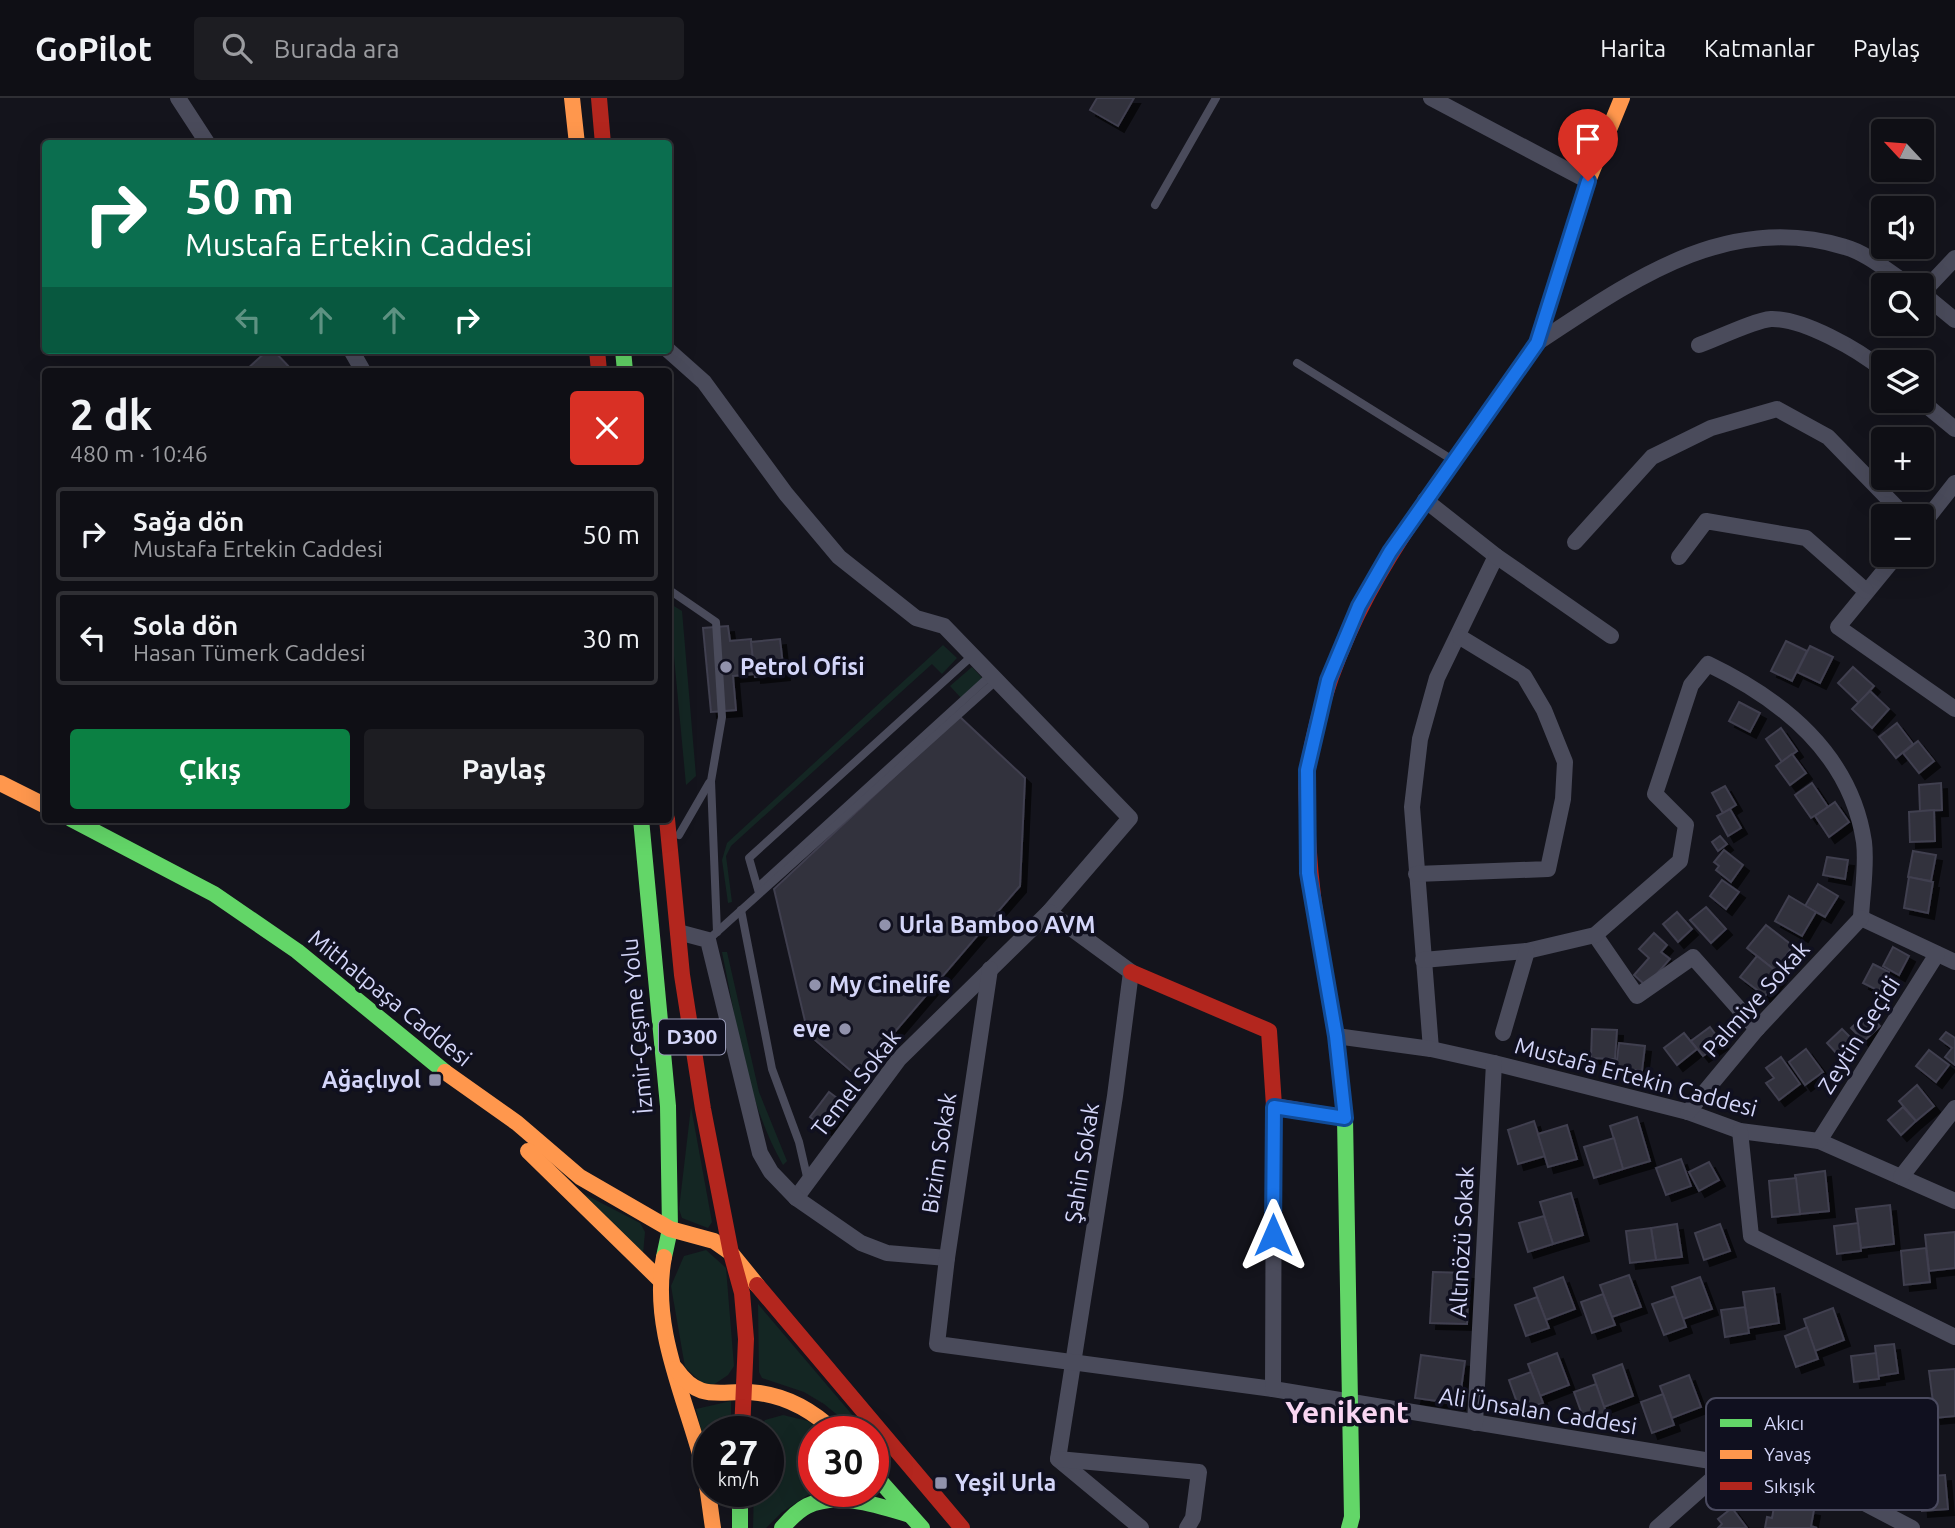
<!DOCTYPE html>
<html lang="tr">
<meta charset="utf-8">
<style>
:root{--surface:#0f0f15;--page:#1d1d22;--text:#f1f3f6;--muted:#9b9ca0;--line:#2f2f34;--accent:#0b8043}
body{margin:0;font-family:Ubuntu,sans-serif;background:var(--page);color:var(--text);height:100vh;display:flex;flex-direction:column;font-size:26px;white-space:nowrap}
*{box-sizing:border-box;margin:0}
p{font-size:23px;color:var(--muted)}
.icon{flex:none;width:38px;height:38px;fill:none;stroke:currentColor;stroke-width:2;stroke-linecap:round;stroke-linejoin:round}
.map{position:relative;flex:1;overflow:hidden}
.details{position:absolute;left:42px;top:270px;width:630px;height:455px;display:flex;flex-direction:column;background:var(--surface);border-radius:7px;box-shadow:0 7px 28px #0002,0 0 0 2px var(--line)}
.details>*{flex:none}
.banner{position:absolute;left:42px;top:42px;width:630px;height:214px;border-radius:7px;box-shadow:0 7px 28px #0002,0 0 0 2px var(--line);background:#0b6e4f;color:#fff;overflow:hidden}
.needle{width:46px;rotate:296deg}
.fabs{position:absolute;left:1871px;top:21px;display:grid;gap:14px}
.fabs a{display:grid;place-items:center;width:63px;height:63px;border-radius:7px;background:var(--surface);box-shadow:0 7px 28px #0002,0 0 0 2px var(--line);font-size:35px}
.speed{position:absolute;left:693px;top:1318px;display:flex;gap:14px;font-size:35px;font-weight:700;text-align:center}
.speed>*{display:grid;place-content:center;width:91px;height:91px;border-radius:50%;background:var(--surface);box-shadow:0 7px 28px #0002,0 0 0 2px var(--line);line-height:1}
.speed small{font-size:18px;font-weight:400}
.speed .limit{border:10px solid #d22;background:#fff;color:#111}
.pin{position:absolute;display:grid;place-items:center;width:60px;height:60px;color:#fff;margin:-72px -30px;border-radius:50% 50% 50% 0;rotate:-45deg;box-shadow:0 0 7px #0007}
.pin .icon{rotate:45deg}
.me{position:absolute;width:77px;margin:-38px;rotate:0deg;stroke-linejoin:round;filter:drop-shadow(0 0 5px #0008)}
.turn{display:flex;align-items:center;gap:24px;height:147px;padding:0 28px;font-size:32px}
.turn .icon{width:91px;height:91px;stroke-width:2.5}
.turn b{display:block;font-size:49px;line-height:60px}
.lanes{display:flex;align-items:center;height:66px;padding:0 28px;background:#0003;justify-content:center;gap:35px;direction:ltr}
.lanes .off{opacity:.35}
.round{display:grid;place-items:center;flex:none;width:74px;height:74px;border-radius:7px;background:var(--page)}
.head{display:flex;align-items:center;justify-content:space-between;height:119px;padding:0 28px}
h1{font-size:42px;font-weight:700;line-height:52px}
.button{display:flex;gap:14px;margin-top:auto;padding:14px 28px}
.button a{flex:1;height:80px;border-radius:7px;background:var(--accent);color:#fff;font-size:28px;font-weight:700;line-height:80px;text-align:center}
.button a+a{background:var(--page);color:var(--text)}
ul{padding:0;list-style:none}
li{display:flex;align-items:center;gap:21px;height:94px;margin:0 14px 10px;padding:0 14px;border:4px solid var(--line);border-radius:7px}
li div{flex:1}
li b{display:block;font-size:26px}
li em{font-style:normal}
header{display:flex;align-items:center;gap:42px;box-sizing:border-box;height:98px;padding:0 35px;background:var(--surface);border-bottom:2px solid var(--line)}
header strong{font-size:33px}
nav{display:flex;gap:38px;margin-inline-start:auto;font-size:24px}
.search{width:490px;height:63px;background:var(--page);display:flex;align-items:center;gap:18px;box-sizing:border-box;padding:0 24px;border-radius:7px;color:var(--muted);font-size:26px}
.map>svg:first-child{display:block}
.green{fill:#142623}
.building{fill:#32313e;stroke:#403f4f;stroke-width:2;filter:url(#shadow)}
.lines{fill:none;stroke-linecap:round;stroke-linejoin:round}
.lane{stroke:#4a4b5b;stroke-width:8}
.street{stroke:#4a4b5b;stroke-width:16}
.fast{stroke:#63d668;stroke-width:16}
.slow{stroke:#ff974d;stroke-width:16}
.jam{stroke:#b3261e;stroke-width:16}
.route-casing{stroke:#114b97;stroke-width:18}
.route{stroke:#1a73e8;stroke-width:12}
.poi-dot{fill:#9192ac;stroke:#10101f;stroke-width:2.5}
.labels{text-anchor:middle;stroke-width:7;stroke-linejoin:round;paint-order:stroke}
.shield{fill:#10101f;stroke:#999bb8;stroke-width:2}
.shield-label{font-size:21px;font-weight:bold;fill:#d4d6f9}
.poi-label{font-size:23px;font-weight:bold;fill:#d4d6f9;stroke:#10101f;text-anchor:start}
.street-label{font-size:23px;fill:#d4d6f9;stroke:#10101f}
.district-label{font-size:30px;font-weight:bold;fill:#f9d6f2;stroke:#10101f}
.key{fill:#10101f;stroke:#4b4b60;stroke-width:2}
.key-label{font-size:19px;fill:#d4d6f9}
</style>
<header>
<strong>GoPilot</strong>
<div class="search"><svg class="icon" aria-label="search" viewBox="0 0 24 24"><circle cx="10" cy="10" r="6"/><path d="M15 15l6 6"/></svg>Burada ara</div>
<nav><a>Harita</a><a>Katmanlar</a><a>Paylaş</a></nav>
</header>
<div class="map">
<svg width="1955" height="1430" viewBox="0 0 1955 1430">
<defs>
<filter id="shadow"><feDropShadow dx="6" dy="6" stdDeviation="0" flood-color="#0009"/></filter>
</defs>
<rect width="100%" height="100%" fill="#14141c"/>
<g class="green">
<polygon points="669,505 682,513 696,678 686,687"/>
<polygon points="943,547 957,560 942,576 932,566 731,748 726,758 732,804 728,805 722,762 727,745"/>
<polygon points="972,569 983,581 962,601 950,588"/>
<path d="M722,854H727L759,994L787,1063L783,1067C746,1002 737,926 722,854Z"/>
<polygon points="691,1009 712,1124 708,1130 682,1120 679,1111"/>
<polygon points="582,1095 640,1125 645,1134 643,1156"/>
<polygon points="706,1152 726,1170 734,1268 728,1277 713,1287 702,1285 685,1269 671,1188 684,1158"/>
<polygon points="758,1206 866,1333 857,1333 824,1306 804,1294 762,1280 759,1274"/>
<polygon points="731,1303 731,1333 709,1334 709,1364 696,1311"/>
<polygon points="783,1317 808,1323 822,1333 814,1334 814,1393 781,1415 766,1430 753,1430 754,1393 768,1393 768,1334 757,1333 765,1322"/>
</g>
<g class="building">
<polygon points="1097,0 1134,0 1118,28 1090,12"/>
<polygon points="268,252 273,252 293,273 245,273"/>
<polygon points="728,528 730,543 751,541 754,576 733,578 736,612 711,614 703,530"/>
<polygon points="780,541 784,576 755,579 751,544"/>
<polygon points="1786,543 1807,553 1792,583 1771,573"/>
<polygon points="1810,548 1833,559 1820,585 1797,574"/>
<polygon points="1853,569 1874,588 1859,605 1838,585"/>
<polygon points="1870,593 1889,611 1872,630 1852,611"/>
<polygon points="1739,604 1760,615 1750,634 1729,623"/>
<polygon points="959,618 1025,680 1020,788 857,978 808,936 774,791"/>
<polygon points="1897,625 1913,646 1896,660 1879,639"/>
<polygon points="1781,630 1797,653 1782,664 1766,641"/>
<polygon points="1918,643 1934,663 1919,675 1903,655"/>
<polygon points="1792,656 1806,675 1790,687 1776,668"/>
<polygon points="1812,685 1828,709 1811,720 1795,697"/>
<polygon points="1941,685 1942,712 1920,713 1919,687"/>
<polygon points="1725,688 1736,707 1723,715 1712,695"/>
<polygon points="1835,704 1849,724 1829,739 1815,718"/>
<polygon points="1730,711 1741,730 1728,738 1717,718"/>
<polygon points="1934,712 1935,743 1910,744 1909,714"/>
<polygon points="1720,738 1727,746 1718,753 1712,744"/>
<polygon points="1724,752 1743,767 1731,784 1716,772 1719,768 1714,764"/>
<polygon points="1913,753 1936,757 1931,783 1908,779"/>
<polygon points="1827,759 1848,762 1845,781 1823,777"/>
<polygon points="1909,779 1933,784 1928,815 1904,810"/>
<polygon points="1722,782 1739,794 1726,811 1710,798"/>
<polygon points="1818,786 1838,798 1825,819 1805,808"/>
<polygon points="1789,798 1816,814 1802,838 1775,823"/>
<polygon points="1706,809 1726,831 1711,845 1690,822"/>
<polygon points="1677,814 1692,831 1678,844 1663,826"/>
<polygon points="1766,827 1793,848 1775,872 1747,850"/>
<polygon points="1654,835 1667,847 1661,854 1670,861 1646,888 1634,877 1649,860 1639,851"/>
<polygon points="1893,849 1909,858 1899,877 1883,868"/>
<polygon points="1757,858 1781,877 1765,898 1740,879"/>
<polygon points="1873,866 1889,874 1879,893 1863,885"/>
<polygon points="1867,915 1880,928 1864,943 1851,930"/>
<polygon points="1710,929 1722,945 1703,958 1691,943"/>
<polygon points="1592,931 1617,932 1615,961 1591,960"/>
<polygon points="1842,931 1855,944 1839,958 1827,945"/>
<polygon points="1946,934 1955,940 1955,967 1945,959 1952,950 1940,941"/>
<polygon points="1684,935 1697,951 1677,967 1664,950"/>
<polygon points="1619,945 1645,948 1642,973 1616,970"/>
<polygon points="1806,951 1823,974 1805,987 1789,964"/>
<polygon points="1929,952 1949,967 1936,984 1916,968"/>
<polygon points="1781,959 1800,986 1779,1002 1766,985 1774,980 1766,970"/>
<polygon points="1917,987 1934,1008 1916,1023 1899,1003"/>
<polygon points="829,994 845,1006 826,1031 810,1019"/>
<polygon points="1903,1009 1916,1023 1901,1037 1888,1022"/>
<polygon points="1637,1019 1650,1063 1623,1071 1610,1028"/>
<polygon points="1534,1023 1545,1058 1518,1066 1508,1032"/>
<polygon points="1567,1027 1577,1061 1548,1069 1538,1036"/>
<polygon points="1614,1040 1623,1071 1594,1080 1584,1049"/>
<polygon points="1681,1061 1691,1088 1666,1097 1656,1070"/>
<polygon points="1709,1064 1719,1082 1699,1093 1689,1074"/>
<polygon points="1825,1073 1829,1113 1800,1116 1795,1077"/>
<polygon points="1796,1080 1800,1116 1772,1119 1769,1083"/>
<polygon points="1571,1095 1583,1137 1553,1146 1540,1104"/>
<polygon points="1890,1107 1894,1146 1861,1150 1856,1111"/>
<polygon points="1544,1118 1553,1146 1528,1154 1519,1125"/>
<polygon points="1858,1125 1861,1153 1837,1156 1834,1128"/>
<polygon points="1677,1126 1682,1159 1656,1162 1651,1130"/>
<polygon points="1720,1126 1730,1153 1704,1162 1695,1135"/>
<polygon points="1651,1130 1656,1162 1630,1165 1626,1133"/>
<polygon points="1955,1134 1955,1170 1929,1173 1925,1137"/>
<polygon points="1926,1150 1930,1184 1904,1187 1901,1153"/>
<polygon points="1433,1174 1469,1175 1467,1226 1430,1225"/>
<polygon points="1629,1177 1641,1209 1612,1219 1600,1187"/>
<polygon points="1563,1179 1575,1211 1546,1222 1534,1190"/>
<polygon points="1700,1179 1712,1211 1683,1221 1672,1189"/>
<polygon points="1774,1190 1779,1225 1748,1230 1743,1194"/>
<polygon points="1603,1196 1615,1227 1592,1235 1581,1204"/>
<polygon points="1675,1198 1686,1229 1664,1237 1652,1206"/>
<polygon points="1537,1199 1549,1230 1526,1238 1515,1207"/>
<polygon points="1745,1209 1749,1235 1725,1239 1721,1212"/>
<polygon points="1833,1210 1844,1242 1815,1253 1804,1221"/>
<polygon points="1807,1229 1818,1261 1796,1269 1785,1238"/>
<polygon points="1894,1246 1898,1275 1878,1278 1875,1248"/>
<polygon points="1557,1255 1569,1287 1540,1298 1528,1266"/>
<polygon points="1876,1255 1879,1281 1854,1284 1851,1258"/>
<polygon points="1421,1257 1465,1263 1459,1306 1415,1300"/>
<polygon points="1622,1266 1633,1298 1604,1309 1593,1277"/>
<polygon points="1955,1271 1955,1318 1935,1320 1929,1273"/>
<polygon points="1531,1274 1543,1305 1520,1313 1509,1282"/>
<polygon points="1689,1277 1701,1309 1672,1320 1660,1288"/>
<polygon points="1596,1286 1607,1317 1585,1325 1574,1294"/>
<polygon points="1663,1296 1674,1327 1652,1335 1641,1304"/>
<polygon points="1945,1377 1948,1411 1922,1413 1920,1379"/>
<polygon points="1775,1404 1814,1412 1811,1428 1817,1430 1765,1430 1767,1419 1772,1420"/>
<polygon points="1732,1410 1747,1430 1718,1430 1722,1426 1718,1421"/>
</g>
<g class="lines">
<g class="lane">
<polyline points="1155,107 1216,0"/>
<polyline points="1297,265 1451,361"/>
<polyline points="668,491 716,524 722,619 711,683 717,834"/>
<polyline points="679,737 709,685"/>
<polyline points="758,789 992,576"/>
<polyline points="759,795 749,760 973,557"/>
<polyline points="741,812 772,971 799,1044 808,1083"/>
<polyline points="708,842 997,582"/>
</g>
<g class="street">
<polyline points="178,0 208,46"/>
<polyline points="1431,0 1588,83"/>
<polyline points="1955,160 1922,195 1955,222"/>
<path d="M1537,245C1631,183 1727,113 1845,149C1867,155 1890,175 1909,187"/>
<path d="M1699,247C1716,241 1755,222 1771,221C1803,220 1859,252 1883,272"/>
<polyline points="351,252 363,273"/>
<polyline points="668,252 704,284 786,396 839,459 916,520 944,528 1130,720 1049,814 899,961 796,1100"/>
<polyline points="1921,303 1955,331"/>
<polyline points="1425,402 1496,458 1437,580 1420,641 1412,709 1431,951"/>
<polyline points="1922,427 1955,385"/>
<polyline points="1575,444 1652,359 1711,330 1777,311 1828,339 1905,418"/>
<polyline points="1897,457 1838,529 1955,611"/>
<polyline points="1496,458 1611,538"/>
<polyline points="1679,459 1706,423 1806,440 1866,493"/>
<polyline points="1416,776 1548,771 1563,701 1565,664 1544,612 1524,578 1460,539"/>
<polyline points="1049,814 1131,874 1115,998 1058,1361 1141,1430"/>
<polyline points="1861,820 1955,864"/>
<polyline points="678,834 708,842 760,1055 771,1074 796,1100 861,1145 887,1155 947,1160"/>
<polyline points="1595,837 1637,898 1693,859 1757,931"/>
<path d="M1423,862L1527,853L1595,837L1680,763L1686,727L1655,696L1691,587L1708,566C1783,602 1851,657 1864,744C1867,768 1862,796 1861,820"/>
<polyline points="990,871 947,1160 937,1246 1273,1291 1729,1366 1803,1373 1912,1430"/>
<polyline points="1503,935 1527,853"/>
<polyline points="1336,938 1431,951 1494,965 1688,1014 1740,1033 1819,1043 1955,1103"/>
<polyline points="1688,1014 1757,931 1861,820"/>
<polyline points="1740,1033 1751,1138 1955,1239"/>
<polyline points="1819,1043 1937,856"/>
<polyline points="1901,1079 1955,1010"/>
<polyline points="1273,1291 1274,1008"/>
<polyline points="1475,1325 1494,965"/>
<polyline points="1058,1361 1199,1374 1193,1420 1187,1430"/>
<polyline points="1657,1430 1729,1366"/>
</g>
<g class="fast">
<polyline points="623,252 625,273"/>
<polyline points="71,721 214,796 297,853 445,974"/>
<polyline points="641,721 668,1008 670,1131 664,1159"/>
<polyline points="1318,833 1336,938 1345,1020 1352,1419 1349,1430"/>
<polyline points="873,1375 922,1430"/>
<polyline points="740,1393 740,1430"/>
<path d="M782,1430C789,1422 797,1413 807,1408C837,1393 880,1408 910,1417"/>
</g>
<g class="slow">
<polyline points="572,0 577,46"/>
<polyline points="1494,306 1537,245 1588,83 1622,0"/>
<polyline points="0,685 46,708"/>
<polyline points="445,974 517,1025 580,1079 670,1131 714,1143 731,1155 757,1187"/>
<polyline points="528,1053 660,1182"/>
<path d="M664,1159C650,1231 687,1302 704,1371C708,1390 710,1410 713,1430"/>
<path d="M676,1271C701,1307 722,1290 759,1295C789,1299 813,1313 835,1334"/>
</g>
<g class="jam">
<polyline points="599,0 603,46"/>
<polyline points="597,252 599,273"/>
<polyline points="667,721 682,877 703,1011 731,1155 742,1195 746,1241 742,1334"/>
<path d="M1318,833C1311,792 1308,754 1307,712C1307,698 1305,683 1308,670C1331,523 1411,424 1494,306"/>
<polyline points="1131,874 1269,933 1274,1008 1345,1020"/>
<polyline points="757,1187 962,1430"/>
</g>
</g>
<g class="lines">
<g class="route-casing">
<polyline id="route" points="1273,1137 1274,1009 1345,1020 1336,938 1308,775 1307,672 1328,582 1359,508 1390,454 1537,245 1588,83"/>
</g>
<use href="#route" class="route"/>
</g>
<g class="poi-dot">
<circle cx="726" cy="569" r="7"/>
<circle cx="885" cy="827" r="7"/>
<circle cx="815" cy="887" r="7"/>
<circle cx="845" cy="931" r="7"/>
<rect x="428" y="975" width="14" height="14" rx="3.5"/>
<rect x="934" y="1378" width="14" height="14" rx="3.5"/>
</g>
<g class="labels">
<rect class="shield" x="659" y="921.5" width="66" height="35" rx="5"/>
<g class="shield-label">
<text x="692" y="946">D300</text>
</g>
<g class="poi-label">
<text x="740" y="577">Petrol Ofisi</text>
<text x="899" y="835">Urla Bamboo AVM</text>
<text x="829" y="895">My Cinelife</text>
<text x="831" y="939" text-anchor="end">eve</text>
<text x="421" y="990" text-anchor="end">Ağaçlıyol</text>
<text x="955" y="1393">Yeşil Urla</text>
</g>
<g class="street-label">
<text transform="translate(390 900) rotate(39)" y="8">Mithatpaşa Caddesi</text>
<text transform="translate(1756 901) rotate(-48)" y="8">Palmiye Sokak</text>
<text transform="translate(637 928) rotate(-95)" y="8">İzmir-Çeşme Yolu</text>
<text transform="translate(1859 937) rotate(-58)" y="8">Zeytin Geçidi</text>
<text transform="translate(1636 979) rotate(15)" y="8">Mustafa Ertekin Caddesi</text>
<text transform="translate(856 985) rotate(-52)" y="8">Temel Sokak</text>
<text transform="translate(939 1055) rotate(-81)" y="8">Bizim Sokak</text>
<text transform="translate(1082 1065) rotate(-81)" y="8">Şahin Sokak</text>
<text transform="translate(1462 1144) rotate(-87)" y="8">Altınözü Sokak</text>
<text transform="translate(1538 1313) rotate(9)" y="8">Ali Ünsalan Caddesi</text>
</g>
<g class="district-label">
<text x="1347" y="1325">Yenikent</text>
</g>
</g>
<rect x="1706" y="1300" width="232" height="112" rx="10" class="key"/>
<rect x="1720" y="1321" width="32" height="8" fill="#63d668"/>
<rect x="1720" y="1352" width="32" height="9" fill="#ff974d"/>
<rect x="1720" y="1384" width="32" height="8" fill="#b3261e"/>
<g class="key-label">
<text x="1764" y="1332">Akıcı</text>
<text x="1764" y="1363">Yavaş</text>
<text x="1764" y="1395">Sıkışık</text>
</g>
</svg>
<div class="fabs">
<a><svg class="needle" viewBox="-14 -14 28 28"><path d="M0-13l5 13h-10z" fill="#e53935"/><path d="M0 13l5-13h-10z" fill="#9b9ca0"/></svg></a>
<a><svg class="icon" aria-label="sound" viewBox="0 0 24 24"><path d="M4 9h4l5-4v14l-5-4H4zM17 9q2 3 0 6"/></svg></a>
<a><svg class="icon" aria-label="search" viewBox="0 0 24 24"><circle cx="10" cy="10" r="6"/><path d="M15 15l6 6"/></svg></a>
<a><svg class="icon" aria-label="layers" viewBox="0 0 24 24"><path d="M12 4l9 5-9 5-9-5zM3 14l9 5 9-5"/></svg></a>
<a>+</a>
<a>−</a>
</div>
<div class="speed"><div>27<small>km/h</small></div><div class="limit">30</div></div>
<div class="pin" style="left:1588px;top:83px;background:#d93025"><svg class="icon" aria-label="arrive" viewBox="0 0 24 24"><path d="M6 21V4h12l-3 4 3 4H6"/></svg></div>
<svg class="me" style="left:1273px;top:1137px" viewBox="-20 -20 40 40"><path d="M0-17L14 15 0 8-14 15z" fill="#1a73e8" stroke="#fff" stroke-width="4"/></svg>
<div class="banner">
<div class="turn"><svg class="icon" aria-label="right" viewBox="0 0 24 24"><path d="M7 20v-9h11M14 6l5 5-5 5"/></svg><div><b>50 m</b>Mustafa Ertekin Caddesi</div></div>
<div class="lanes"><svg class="icon off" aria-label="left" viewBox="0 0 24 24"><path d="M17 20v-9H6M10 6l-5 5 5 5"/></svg><svg class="icon off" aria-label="ahead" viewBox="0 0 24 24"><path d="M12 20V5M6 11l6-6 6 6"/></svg><svg class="icon off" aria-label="ahead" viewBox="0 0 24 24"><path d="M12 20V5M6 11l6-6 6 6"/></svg><svg class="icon" aria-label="right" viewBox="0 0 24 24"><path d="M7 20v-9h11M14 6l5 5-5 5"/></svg></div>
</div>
<section class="details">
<div class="head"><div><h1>2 dk</h1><p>480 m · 10:46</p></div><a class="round" style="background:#d93025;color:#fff"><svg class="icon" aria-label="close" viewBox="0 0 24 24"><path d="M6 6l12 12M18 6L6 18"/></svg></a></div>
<ul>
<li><svg class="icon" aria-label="right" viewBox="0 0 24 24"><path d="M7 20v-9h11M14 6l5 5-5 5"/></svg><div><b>Sağa dön</b><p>Mustafa Ertekin Caddesi</p></div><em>50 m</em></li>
<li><svg class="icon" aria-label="left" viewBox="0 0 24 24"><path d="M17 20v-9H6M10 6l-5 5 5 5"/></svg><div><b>Sola dön</b><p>Hasan Tümerk Caddesi</p></div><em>30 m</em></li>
</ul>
<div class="button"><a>Çıkış</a><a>Paylaş</a></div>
</section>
</div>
